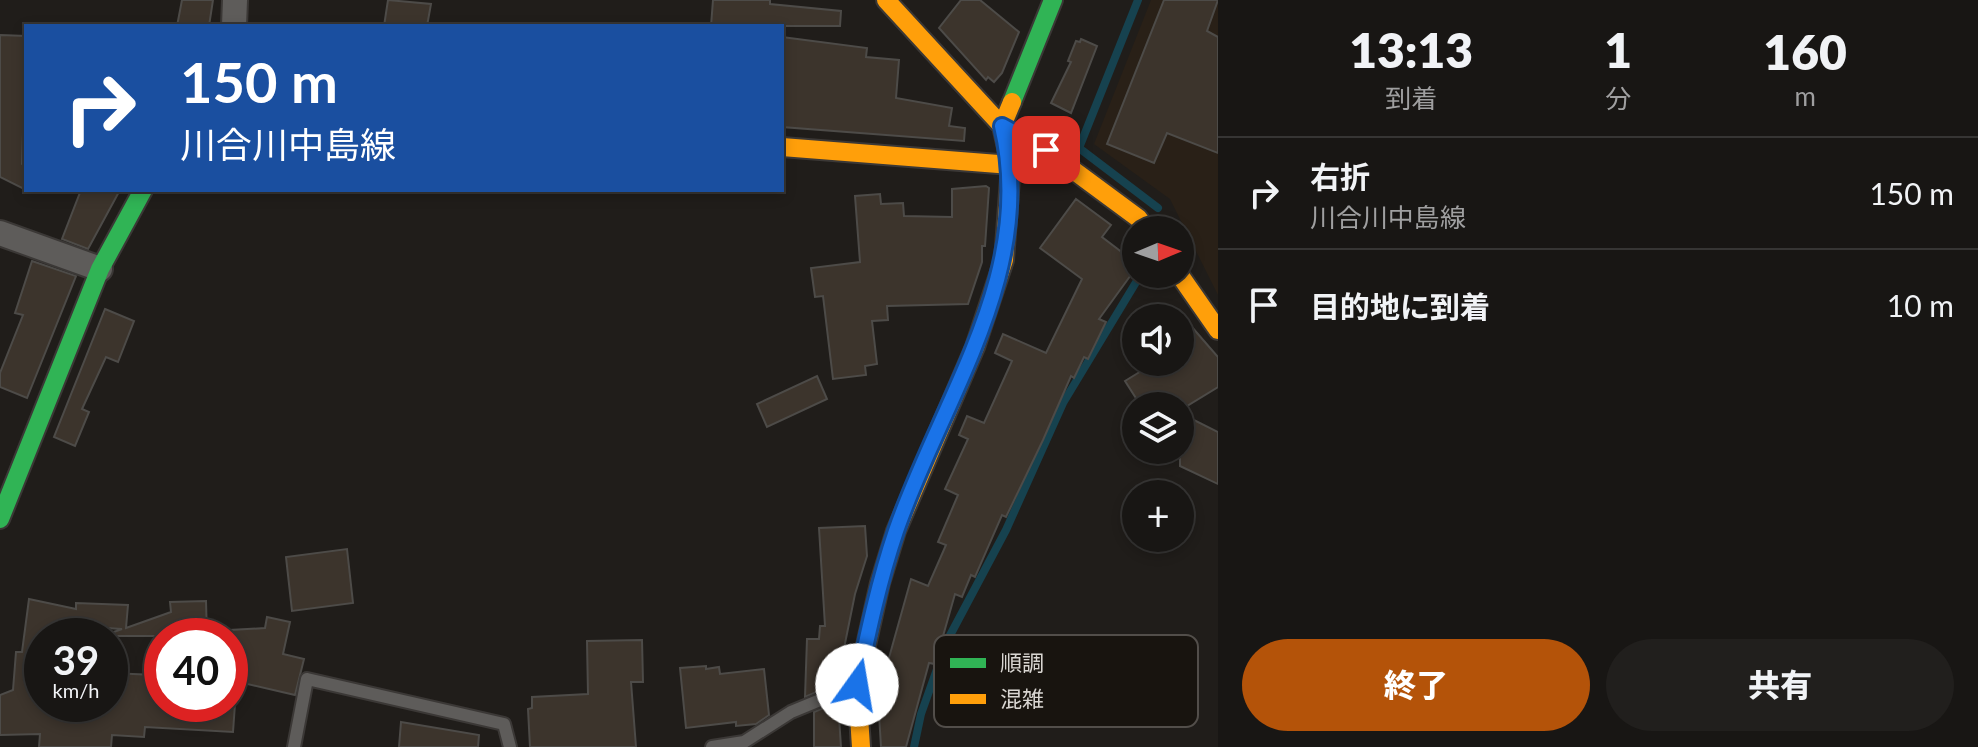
<!DOCTYPE html>
<html lang="ja">
<meta charset="utf-8">
<style>
:root{--surface:#181614;--page:#211f1d;--text:#f1f3f6;--muted:#9f9fa0;--line:#363534;--accent:#b45309}
body{margin:0;font-family:Lato,"Noto Sans JP",sans-serif;background:var(--page);color:var(--text);height:100vh;display:flex;flex-direction:column;font-size:30px;white-space:nowrap}
*{box-sizing:border-box;margin:0}
p{font-size:26px;color:var(--muted)}
.icon{flex:none;width:44px;height:44px;fill:none;stroke:currentColor;stroke-width:2;stroke-linecap:round;stroke-linejoin:round}
.map{position:relative;flex:1;overflow:hidden}
.panel{display:flex;flex-direction:column;background:var(--surface);width:760px}
.panel>*{flex:none}
.guide{position:absolute;left:24px;top:24px;width:760px;height:168px;border-radius:0px;box-shadow:0 4px 12px #0003,0 0 0 2px var(--line);background:#1a4fa0;color:#fff;overflow:hidden}
.needle{width:52px;rotate:88deg}
.buttons{position:absolute;left:1122px;top:216px;display:grid;gap:16px}
.buttons a{display:grid;place-items:center;width:72px;height:72px;border-radius:50%;background:var(--surface);box-shadow:0 4px 12px #0003,0 0 0 2px var(--line);font-size:40px}
.speed{position:absolute;left:24px;top:618px;display:flex;gap:16px;font-size:40px;font-weight:700;text-align:center}
.speed>*{display:grid;place-content:center;width:104px;height:104px;border-radius:50%;background:var(--surface);box-shadow:0 4px 12px #0003,0 0 0 2px var(--line);line-height:1}
.speed small{font-size:20px;font-weight:400}
.speed .limit{border:12px solid #d22;background:#fff;color:#111}
.pin{position:absolute;display:grid;place-items:center;width:68px;height:68px;color:#fff;margin:-34px;border-radius:16px;box-shadow:0 4px 12px #0006}
.me{position:absolute;width:88px;margin:-44px;rotate:13deg;stroke-linejoin:round;filter:drop-shadow(0 0 6px #0008)}
.turn{display:flex;align-items:center;gap:28px;height:168px;padding:0 24px;font-size:36px}
.turn .icon{width:104px;height:104px;stroke-width:2.5}
.turn b{display:block;font-size:56px;line-height:68px}
.eta{display:flex;justify-content:space-evenly;align-items:center;height:136px;text-align:center}
.eta b{font-size:48px;font-weight:800;line-height:56px}
.primary-button{display:flex;gap:16px;margin-top:auto;padding:16px 24px}
.primary-button a{flex:1;height:92px;border-radius:48px;background:var(--accent);color:#fff;font-size:32px;font-weight:800;line-height:92px;text-align:center}
.primary-button a+a{background:var(--page);color:var(--text)}
ul{padding:0;list-style:none}
li{display:flex;align-items:center;gap:24px;height:112px;padding:0 24px;border-top:2px solid var(--line)}
li div{flex:1}
li b{display:block;font-size:30px}
li em{font-style:normal}
main{display:flex;flex:1;min-height:0}
.map>svg:first-child{display:block}
.built{fill:#292017}
.lines{fill:none;stroke-linecap:round;stroke-linejoin:round}
.stream{stroke:#16424f;stroke-width:8}
.building{fill:#3c342c;stroke:#4d4b48;stroke-width:2}
.lane-casing{stroke:#3b3836;stroke-width:16}
.street-casing{stroke:#3b3836;stroke-width:28}
.fast-casing{stroke:#3b3836;stroke-width:22}
.slow-casing{stroke:#3b3836;stroke-width:22}
.lane{stroke:#5e5c5a;stroke-width:12}
.street{stroke:#5e5c5a;stroke-width:24}
.fast{stroke:#30b455;stroke-width:18}
.slow{stroke:#ff9f0a;stroke-width:18}
.route-casing{stroke:#114b97;stroke-width:20}
.route{stroke:#1a73e8;stroke-width:14}
.key{fill:#18140f;stroke:#524e4a;stroke-width:2}
.key-label{font-size:22px;fill:#d9d6d2}
</style>
<main>
<div class="map">
<svg width="1218" height="747" viewBox="0 0 1218 747">
<rect width="100%" height="100%" fill="#201d1a"/>
<polygon class="built" points="1151,0 1218,0 1218,295 1170,199 1094,144"/>
<g class="lines">
<g class="stream">
<polyline points="1138,0 1079,148 1158,208"/>
<polyline points="914,747 921,714 947,641 1006,530 1063,403 1141,274"/>
</g>
</g>
<g class="building">
<polygon points="182,0 213,0 209,26 177,26"/>
<polygon points="388,0 431,4 427,26 384,26"/>
<polygon points="713,0 770,0 770,4 841,11 840,26 711,26"/>
<polygon points="961,0 980,0 1019,32 1002,73 994,82 988,77 986,80 939,28"/>
<polygon points="1164,0 1218,0 1207,31 1218,37 1218,153 1167,133 1154,163 1107,144"/>
<polygon points="0,35 26,36 22,164 26,166 26,190 0,177"/>
<polygon points="782,37 867,48 866,57 899,60 896,98 952,108 949,126 965,128 964,141 782,127"/>
<polygon points="1081,39 1097,46 1071,113 1051,103 1071,62 1068,61 1076,41 1080,42"/>
<polygon points="986,186 989,188 985,246 982,246 982,262 968,304 887,306 888,320 872,321 877,364 865,366 866,375 833,379 823,296 815,297 811,268 860,262 855,196 880,194 881,204 903,203 904,216 952,217 952,189"/>
<polygon points="81,190 120,190 88,249 62,239"/>
<polygon points="1076,199 1111,225 1102,237 1136,263 1136,268 1099,319 1106,322 1088,359 1084,357 1074,378 1071,376 1043,440 1006,517 1002,515 975,577 971,575 962,597 955,594 935,664 929,663 906,747 881,747 878,697 911,579 928,586 946,545 938,542 958,495 945,489 968,439 959,435 967,416 984,423 1012,361 995,353 1003,334 1046,353 1082,279 1040,248"/>
<polygon points="32,261 76,276 27,398 0,387 0,373 23,315 15,313"/>
<polygon points="105,309 134,321 118,362 106,357 82,409 89,412 75,446 54,437"/>
<polygon points="1191,326 1218,357 1218,387 1187,406 1141,406 1125,381 1156,362 1180,362 1180,333"/>
<polygon points="817,376 827,399 767,427 757,404"/>
<polygon points="1180,413 1218,432 1218,484 1180,466"/>
<polygon points="865,526 867,556 855,594 837,683 805,697 807,639 819,639 820,626 825,626 819,528"/>
<polygon points="347,549 353,603 292,611 286,557"/>
<polygon points="29,599 76,609 76,603 128,605 126,628 171,612 170,602 206,601 207,636 111,636 111,633 122,629 92,627 91,636 42,636 42,704 110,704 111,673 155,675 156,683 162,683 162,704 235,704 233,732 145,727 144,737 112,735 111,747 39,747 40,734 0,735 0,695 13,690 16,652 22,652"/>
<polygon points="267,617 290,622 283,654 304,659 295,695 230,680 230,630 265,628"/>
<polygon points="642,640 643,682 631,682 636,747 530,747 528,709 532,708 532,697 588,694 587,641"/>
<polygon points="706,666 706,669 719,667 720,674 764,669 769,715 756,724 736,726 736,722 686,728 680,668"/>
<polygon points="838,702 841,747 814,747 814,712"/>
<polygon points="401,722 479,735 478,747 399,747"/>
</g>
<g class="lines">
<g class="lane-casing">
<g id="lane">
<polyline points="294,747 307,679 504,724 510,747"/>
<polyline points="712,747 744,742 791,712 854,686"/>
</g>
</g>
<g class="street-casing">
<g id="street">
<polyline points="234,26 235,0"/>
<polyline points="0,233 100,269"/>
</g>
</g>
<g class="fast-casing">
<g id="fast">
<polyline points="1012,102 1053,0"/>
<polyline points="0,519 100,269 143,190"/>
</g>
</g>
<g class="slow-casing">
<g id="slow">
<polyline points="886,0 1002,126 1046,150 1138,218 1147,230"/>
<polyline points="782,147 1011,165"/>
<polyline points="1179,274 1218,330"/>
<polyline points="861,747 857,685 880,583 896,531 975,347 1004,260 1011,165 1002,126 1012,102"/>
</g>
</g>
<use href="#lane" class="lane"/>
<use href="#street" class="street"/>
<use href="#fast" class="fast"/>
<use href="#slow" class="slow"/>
</g>
<g class="lines">
<g class="route-casing">
<path id="route" d="M857,685C868,633 879,581 896,531C942,398 1037,273 1002,126L1046,150"/>
</g>
<use href="#route" class="route"/>
</g>
<rect x="934" y="635" width="264" height="92" rx="12" class="key"/>
<rect x="950" y="658" width="36" height="10" fill="#30b455"/>
<rect x="950" y="694" width="36" height="10" fill="#ff9f0a"/>
<g class="key-label">
<text x="1000" y="671">順調</text>
<text x="1000" y="707">混雑</text>
</g>
</svg>
<div class="buttons">
<a><svg class="needle" viewBox="-14 -14 28 28"><path d="M0-13l5 13h-10z" fill="#e53935"/><path d="M0 13l5-13h-10z" fill="#9f9fa0"/></svg></a>
<a><svg class="icon" aria-label="sound" viewBox="0 0 24 24"><path d="M4 9h4l5-4v14l-5-4H4zM17 9q2 3 0 6"/></svg></a>
<a><svg class="icon" aria-label="layers" viewBox="0 0 24 24"><path d="M12 4l9 5-9 5-9-5zM3 14l9 5 9-5"/></svg></a>
<a>+</a>
</div>
<div class="speed"><div>39<small>km/h</small></div><div class="limit">40</div></div>
<div class="pin" style="left:1046px;top:150px;background:#d93025"><svg class="icon" aria-label="arrive" viewBox="0 0 24 24"><path d="M6 21V4h12l-3 4 3 4H6"/></svg></div>
<svg class="me" style="left:857px;top:685px" viewBox="-20 -20 40 40"><circle r="19" fill="#fff"/><path d="M0-13L10 11 0 6-10 11z" fill="#1a73e8"/></svg>
<div class="guide">
<div class="turn"><svg class="icon" aria-label="right" viewBox="0 0 24 24"><path d="M7 20v-9h11M14 6l5 5-5 5"/></svg><div><b>150 m</b>川合川中島線</div></div>
</div>
</div>
<section class="panel">
<div class="eta">
<div><b>13:13</b><p>到着</p></div>
<div><b>1</b><p>分</p></div>
<div><b>160</b><p>m</p></div>
</div>
<ul>
<li><svg class="icon" aria-label="right" viewBox="0 0 24 24"><path d="M7 20v-9h11M14 6l5 5-5 5"/></svg><div><b>右折</b><p>川合川中島線</p></div><em>150 m</em></li>
<li><svg class="icon" aria-label="arrive" viewBox="0 0 24 24"><path d="M6 21V4h12l-3 4 3 4H6"/></svg><div><b>目的地に到着</b></div><em>10 m</em></li>
</ul>
<div class="primary-button"><a>終了</a><a>共有</a></div>
</section>
</main>
